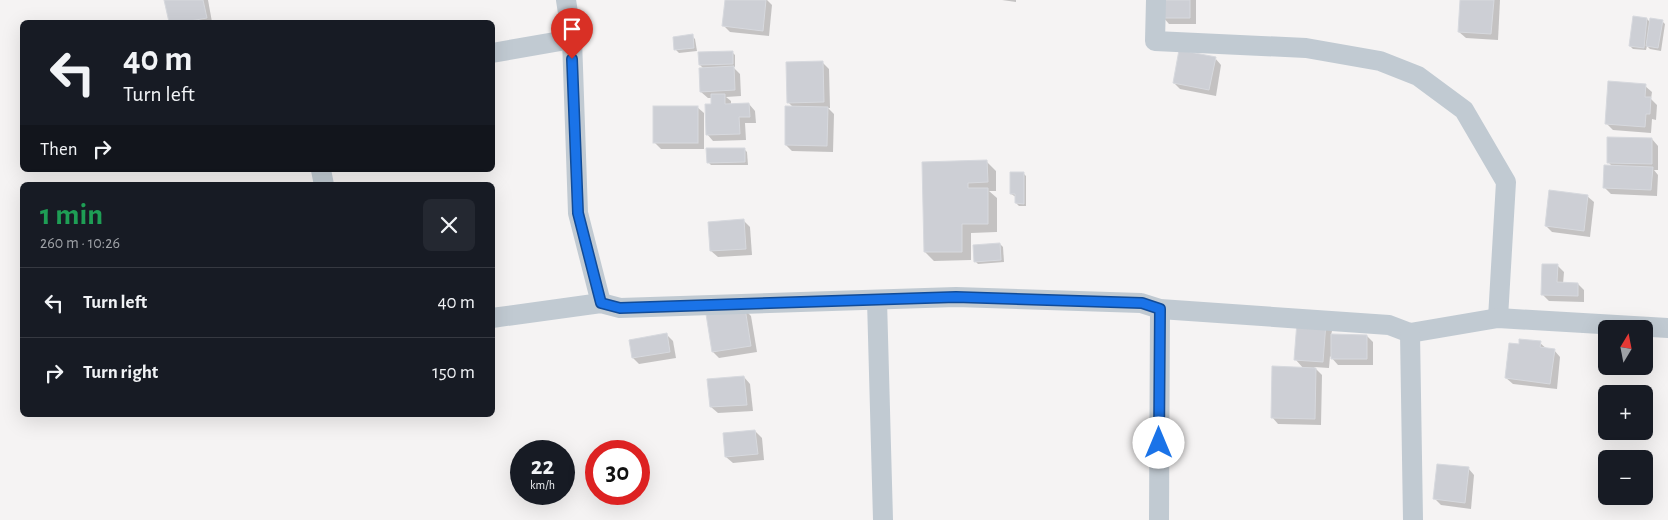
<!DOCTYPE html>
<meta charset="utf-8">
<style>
:root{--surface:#171b24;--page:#242831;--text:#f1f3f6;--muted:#9ea1a6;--line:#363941}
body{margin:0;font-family:"Alegreya Sans",sans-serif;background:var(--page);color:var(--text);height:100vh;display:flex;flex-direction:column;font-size:19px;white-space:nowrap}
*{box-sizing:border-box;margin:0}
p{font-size:16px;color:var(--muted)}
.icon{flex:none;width:28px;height:28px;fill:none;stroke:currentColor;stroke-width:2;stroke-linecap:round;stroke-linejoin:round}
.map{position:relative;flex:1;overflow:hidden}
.panel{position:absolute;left:20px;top:182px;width:475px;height:235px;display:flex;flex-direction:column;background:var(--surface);border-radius:8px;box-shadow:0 5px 20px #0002}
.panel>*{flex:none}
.hud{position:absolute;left:20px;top:20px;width:475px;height:152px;border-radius:8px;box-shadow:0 5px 20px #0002;background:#171b24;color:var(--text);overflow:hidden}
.needle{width:32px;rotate:10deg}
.fabs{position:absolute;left:1598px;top:320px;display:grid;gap:10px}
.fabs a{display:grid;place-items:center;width:55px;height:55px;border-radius:8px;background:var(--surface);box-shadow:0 5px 20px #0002;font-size:25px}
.speed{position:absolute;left:510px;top:440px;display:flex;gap:10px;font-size:25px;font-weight:700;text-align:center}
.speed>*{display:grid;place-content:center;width:65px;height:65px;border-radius:50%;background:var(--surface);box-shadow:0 5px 20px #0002;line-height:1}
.speed small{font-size:12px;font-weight:400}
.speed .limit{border:8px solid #d22;background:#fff;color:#111}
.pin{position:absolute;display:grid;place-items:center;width:42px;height:42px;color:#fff;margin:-51px -21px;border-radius:50% 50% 50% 0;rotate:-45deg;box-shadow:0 0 5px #0007}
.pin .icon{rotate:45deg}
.me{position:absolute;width:55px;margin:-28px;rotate:0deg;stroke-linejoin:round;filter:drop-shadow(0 0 4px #0008)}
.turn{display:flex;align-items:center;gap:18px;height:105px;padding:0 20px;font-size:22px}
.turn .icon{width:65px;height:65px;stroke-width:2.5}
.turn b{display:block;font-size:35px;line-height:42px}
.then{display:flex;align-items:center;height:48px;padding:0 20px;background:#0003;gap:10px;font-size:19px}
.round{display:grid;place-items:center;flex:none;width:52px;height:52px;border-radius:8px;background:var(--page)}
.summary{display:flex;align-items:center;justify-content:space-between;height:85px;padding:0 20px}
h1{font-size:30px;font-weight:700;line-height:38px;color:#1e9e55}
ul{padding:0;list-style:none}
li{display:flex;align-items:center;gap:15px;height:70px;padding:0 20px;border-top:1px solid var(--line)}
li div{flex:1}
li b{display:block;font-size:19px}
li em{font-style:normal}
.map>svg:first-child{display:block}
.shadow{fill:#0003}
.building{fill:#cdcfd5;stroke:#d7d9de}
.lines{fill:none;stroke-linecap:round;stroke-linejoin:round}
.minor{stroke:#c1cad2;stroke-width:20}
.route-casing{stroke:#114b97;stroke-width:12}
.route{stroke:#1a73e8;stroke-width:9}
</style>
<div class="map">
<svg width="1668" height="520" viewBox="0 0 1668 520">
<rect width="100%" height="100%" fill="#f5f3f3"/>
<g class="shadow">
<polygon points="166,0 208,0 212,22 170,22"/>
<polygon points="726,0 767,0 772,5 769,36 730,32 723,25"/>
<polygon points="1002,0 1016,0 1016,2"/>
<polygon points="1163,0 1196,0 1196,24 1169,24 1163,17"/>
<polygon points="1461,0 1500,0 1498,40 1466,38 1459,32"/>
<polygon points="1647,19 1650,22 1662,21 1665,24 1661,51 1650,49 1647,46 1646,50 1633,49 1630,46"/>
<polygon points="692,36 695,39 697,51 679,53 676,50 674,38"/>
<polygon points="732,52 735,55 735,67 733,67 740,74 741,96 726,97 731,101 731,105 749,104 755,111 756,123 745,123 746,140 713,141 707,134 713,105 712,98 708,98 701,92 704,69 700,65"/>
<polygon points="1215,58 1221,65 1216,96 1180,89 1174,83"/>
<polygon points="822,62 829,69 830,108 828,108 834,114 833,152 792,151 786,145 793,107 788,102"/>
<polygon points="1645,86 1652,92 1651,99 1657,105 1656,120 1652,119 1651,133 1613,130 1606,123"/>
<polygon points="697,107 704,113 704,149 661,149 654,142"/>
<polygon points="1652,139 1658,146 1658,170 1654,170 1658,175 1657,196 1611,194 1604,187 1612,166 1608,162"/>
<polygon points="744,149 747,152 748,165 711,165 708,162"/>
<polygon points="987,162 996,171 996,191 989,191 997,198 997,232 971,233 971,260 934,261 925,252 923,163"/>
<polygon points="1023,173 1026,176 1026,206 1019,206 1016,203 1016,197 1011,194"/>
<polygon points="1587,196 1594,202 1590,237 1552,232 1546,226"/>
<polygon points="743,220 750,227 752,255 718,257 711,251"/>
<polygon points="1000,244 1003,247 1004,262 978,264 975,261"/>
<polygon points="1557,265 1564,272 1563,284 1578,284 1584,290 1584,302 1549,301 1543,295"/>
<polygon points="744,309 751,316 757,352 719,358 713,352"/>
<polygon points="1325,325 1332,331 1331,335 1367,336 1373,342 1373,365 1338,365 1330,356 1329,368 1314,367 1322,375 1321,425 1278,424 1272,417 1304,369 1296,360"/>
<polygon points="666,334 673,341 676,358 639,364 633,358 630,341"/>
<polygon points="1540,343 1547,349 1554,350 1560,357 1557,389 1513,384 1506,378 1520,346"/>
<polygon points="744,377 750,384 753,411 718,413 711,407"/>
<polygon points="755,431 762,438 764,460 733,463 726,457"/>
<polygon points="1468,468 1474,475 1471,509 1441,505 1435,499"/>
</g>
<g class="building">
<polygon points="164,0 203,0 207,18 184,22 169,22"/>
<polygon points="725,0 766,0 763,31 722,26"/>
<polygon points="1162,0 1190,0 1190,18 1161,18"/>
<polygon points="1460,0 1494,0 1491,34 1458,32"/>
<polygon points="1633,16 1647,18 1644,48 1629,46"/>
<polygon points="1650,18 1663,20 1658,48 1646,46"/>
<polygon points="693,34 694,48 674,50 673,37"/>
<polygon points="1179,50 1216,57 1209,90 1173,83"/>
<polygon points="733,51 733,64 699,65 698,52"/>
<polygon points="823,61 824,102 787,103 786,62"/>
<polygon points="734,66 735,90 700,92 699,68"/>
<polygon points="1608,81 1646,84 1645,97 1651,97 1650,114 1646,114 1645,127 1605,124"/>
<polygon points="711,94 725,94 725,104 749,103 750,117 739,117 740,134 706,135 705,104 711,104"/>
<rect x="653" y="106" width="45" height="37"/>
<polygon points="785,106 828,107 827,146 785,145"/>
<polygon points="1607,137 1652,138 1652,164 1607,163"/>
<polygon points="706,148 745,148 745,162 707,163"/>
<polygon points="987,160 988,182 968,183 968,188 988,188 988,224 962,224 962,252 924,252 922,162"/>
<polygon points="1604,165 1653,167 1651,190 1603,188"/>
<polygon points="1010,172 1024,172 1024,204 1015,203 1015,194 1010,194"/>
<polygon points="1549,190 1588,195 1584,231 1545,226"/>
<polygon points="744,219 746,249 710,251 708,222"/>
<polygon points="1000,243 1001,260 974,262 973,245"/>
<polygon points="1542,264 1558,264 1557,282 1578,283 1578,296 1541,295"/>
<polygon points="745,308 751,346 712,352 706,314"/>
<polygon points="1297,322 1326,323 1323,362 1294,360"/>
<polygon points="667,333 670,352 632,358 629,340"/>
<polygon points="1331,334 1367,335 1367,359 1331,359"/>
<polygon points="1519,339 1541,341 1540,347 1555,349 1550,384 1505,378 1509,343 1519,344"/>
<polygon points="1272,366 1316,368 1315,419 1271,418"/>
<polygon points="744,376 747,405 710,407 707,379"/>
<polygon points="755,430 758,454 725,457 723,433"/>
<polygon points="1437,464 1469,467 1465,503 1433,499"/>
</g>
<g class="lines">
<g class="minor">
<polyline points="566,0 572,39 578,213 601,303"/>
<polyline points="1156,0 1155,41 1306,48 1380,61 1418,76 1464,110 1506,182 1498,318"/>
<polyline points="492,53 572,39"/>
<polyline points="321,170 324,185"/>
<polyline points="877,300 883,520"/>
<polyline points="492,318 601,303 620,308 956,297 1141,303 1160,309 1389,325 1410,333 1498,318 1668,328"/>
<polyline points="1410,333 1413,520"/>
<polyline points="1159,520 1160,309"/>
</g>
</g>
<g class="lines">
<g class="route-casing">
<polyline id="route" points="572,59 578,213 601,303 620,308 956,297 1142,303 1160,309 1159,443"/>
</g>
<use href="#route" class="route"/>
</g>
</svg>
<div class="fabs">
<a><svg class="needle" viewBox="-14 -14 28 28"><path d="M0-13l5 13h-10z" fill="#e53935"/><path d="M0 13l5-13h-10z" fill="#9ea1a6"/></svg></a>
<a>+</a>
<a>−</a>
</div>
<div class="speed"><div>22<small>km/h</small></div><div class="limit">30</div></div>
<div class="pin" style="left:572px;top:59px;background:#d93025"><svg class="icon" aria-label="arrive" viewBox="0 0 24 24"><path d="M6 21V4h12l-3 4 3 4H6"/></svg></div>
<svg class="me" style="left:1159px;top:443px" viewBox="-20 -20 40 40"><circle r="19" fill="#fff"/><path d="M0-13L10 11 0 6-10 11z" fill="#1a73e8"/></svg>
<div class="hud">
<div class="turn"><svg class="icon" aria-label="left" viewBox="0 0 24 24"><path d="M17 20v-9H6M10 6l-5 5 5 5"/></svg><div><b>40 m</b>Turn left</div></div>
<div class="then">Then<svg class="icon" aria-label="right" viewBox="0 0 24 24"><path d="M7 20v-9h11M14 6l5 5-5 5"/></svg></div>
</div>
<section class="panel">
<div class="summary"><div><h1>1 min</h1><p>260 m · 10:26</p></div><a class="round"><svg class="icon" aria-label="close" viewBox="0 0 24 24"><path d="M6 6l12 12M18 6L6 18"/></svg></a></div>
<ul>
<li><svg class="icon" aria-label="left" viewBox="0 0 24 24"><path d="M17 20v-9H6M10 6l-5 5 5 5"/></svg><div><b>Turn left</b></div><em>40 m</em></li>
<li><svg class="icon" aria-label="right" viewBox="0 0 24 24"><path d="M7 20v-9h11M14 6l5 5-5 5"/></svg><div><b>Turn right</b></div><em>150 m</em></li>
</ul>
</section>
</div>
